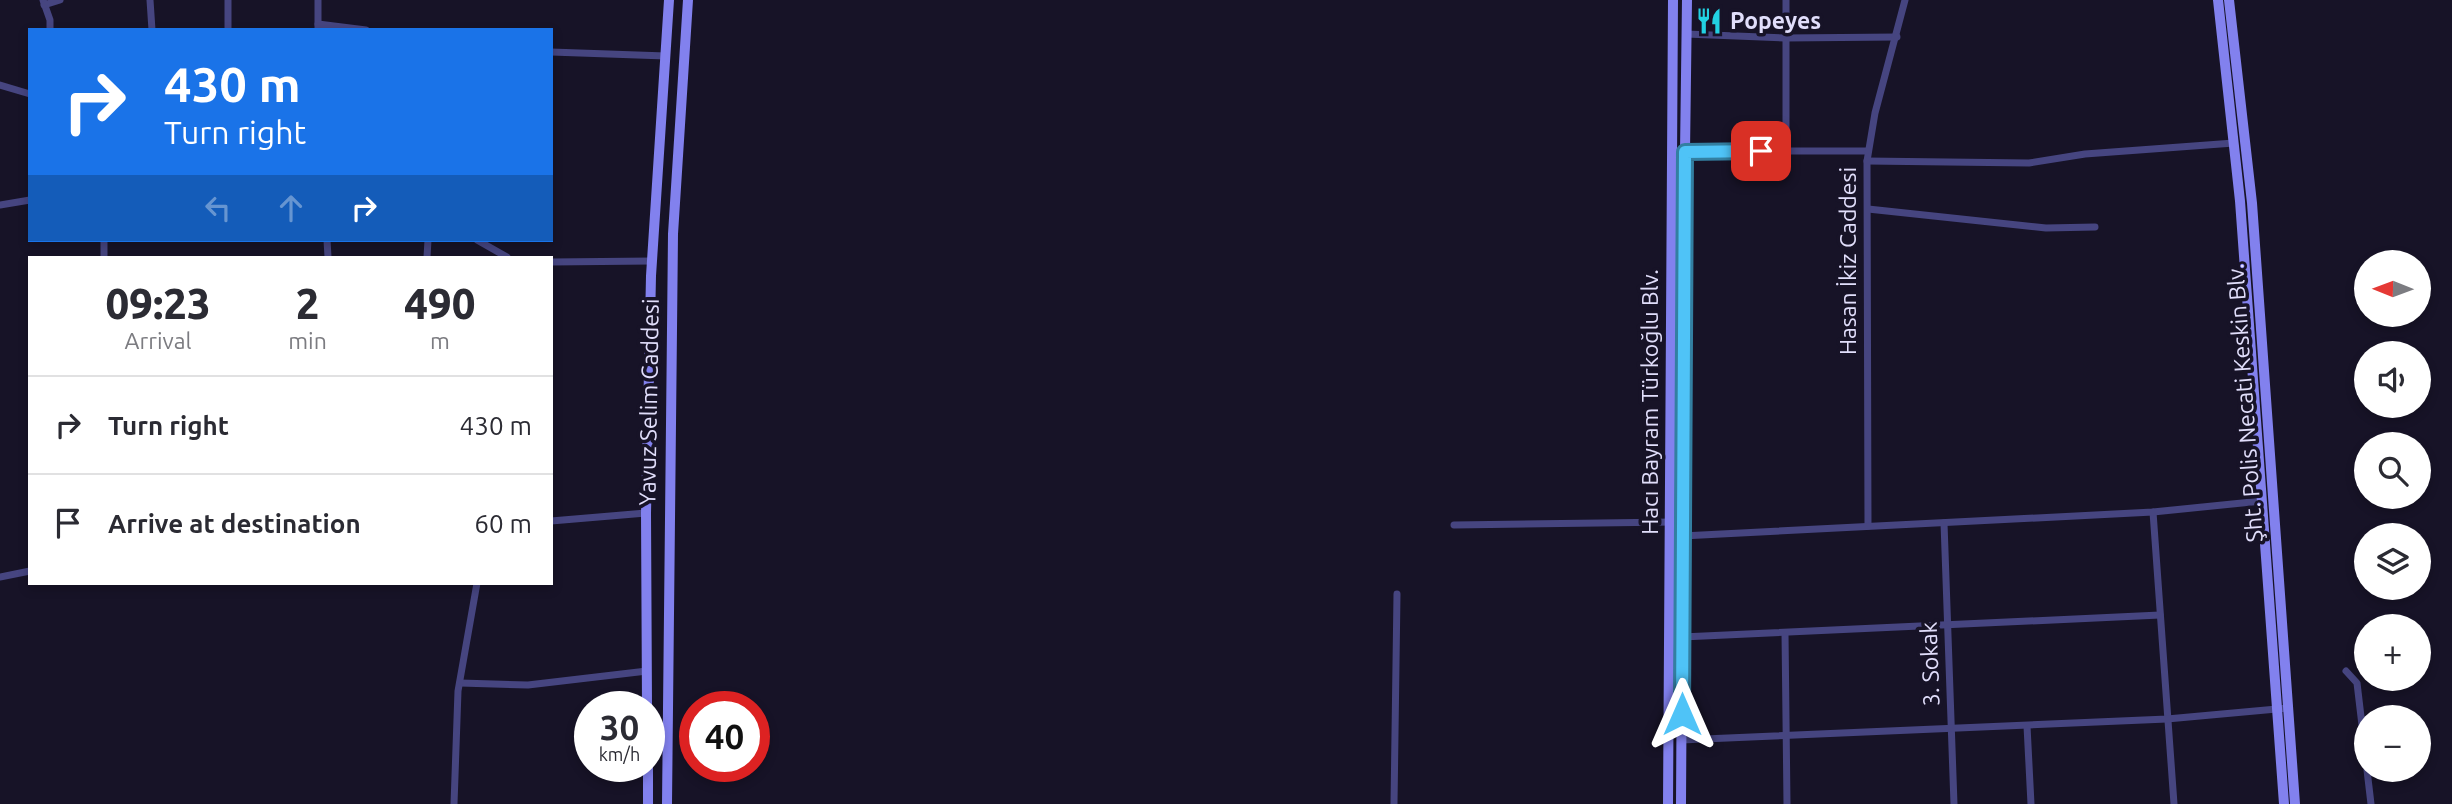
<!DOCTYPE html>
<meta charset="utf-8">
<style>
:root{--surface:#fff;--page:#f7f7f7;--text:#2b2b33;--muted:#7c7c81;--line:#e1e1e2}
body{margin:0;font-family:Ubuntu,sans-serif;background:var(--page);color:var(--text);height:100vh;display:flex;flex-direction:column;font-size:26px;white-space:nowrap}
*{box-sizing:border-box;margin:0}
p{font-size:23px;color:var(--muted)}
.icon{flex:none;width:38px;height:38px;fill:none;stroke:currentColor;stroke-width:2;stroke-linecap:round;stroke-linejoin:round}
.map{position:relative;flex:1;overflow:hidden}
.details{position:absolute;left:28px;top:256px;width:525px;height:329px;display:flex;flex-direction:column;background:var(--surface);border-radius:0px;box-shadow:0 4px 10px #0003}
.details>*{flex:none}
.top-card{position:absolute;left:28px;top:28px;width:525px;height:214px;border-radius:0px;box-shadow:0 4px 10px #0003;background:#1a73e8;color:#fff;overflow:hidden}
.needle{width:46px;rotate:271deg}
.controls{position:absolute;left:2354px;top:250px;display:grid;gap:14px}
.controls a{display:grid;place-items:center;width:77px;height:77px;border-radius:50%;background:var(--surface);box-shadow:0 4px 10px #0003;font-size:35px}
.speed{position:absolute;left:574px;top:691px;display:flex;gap:14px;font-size:35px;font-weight:700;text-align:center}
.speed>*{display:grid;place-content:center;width:91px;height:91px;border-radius:50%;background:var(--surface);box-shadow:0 4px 10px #0003;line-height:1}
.speed small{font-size:18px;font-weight:400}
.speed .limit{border:10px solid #d22;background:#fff;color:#111}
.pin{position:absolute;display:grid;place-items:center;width:60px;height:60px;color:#fff;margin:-30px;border-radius:14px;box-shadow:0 4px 10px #0006}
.me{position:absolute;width:77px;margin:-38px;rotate:0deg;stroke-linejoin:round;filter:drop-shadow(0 0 5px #0008)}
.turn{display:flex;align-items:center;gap:24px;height:147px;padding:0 21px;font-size:32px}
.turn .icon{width:91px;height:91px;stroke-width:2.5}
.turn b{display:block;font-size:49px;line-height:60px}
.lanes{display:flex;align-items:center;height:66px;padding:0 21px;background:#0003;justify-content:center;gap:35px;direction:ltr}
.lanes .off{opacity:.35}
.eta{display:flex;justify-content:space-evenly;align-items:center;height:119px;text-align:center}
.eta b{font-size:42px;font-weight:800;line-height:49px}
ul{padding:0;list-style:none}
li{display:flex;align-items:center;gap:21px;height:98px;padding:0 21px;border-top:2px solid var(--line)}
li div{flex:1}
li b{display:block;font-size:26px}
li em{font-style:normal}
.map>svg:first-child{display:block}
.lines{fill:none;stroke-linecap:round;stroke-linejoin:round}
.street{stroke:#464580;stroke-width:7}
.secondary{stroke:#8281ee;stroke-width:10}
.route-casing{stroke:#337fa1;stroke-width:18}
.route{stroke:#4fc3f7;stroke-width:12}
.labels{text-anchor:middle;stroke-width:7;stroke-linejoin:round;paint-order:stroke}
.poi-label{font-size:23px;font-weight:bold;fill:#e1defb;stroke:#171327;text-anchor:start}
.street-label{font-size:23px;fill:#e1defb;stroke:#171327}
</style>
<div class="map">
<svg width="2452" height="804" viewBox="0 0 2452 804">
<rect width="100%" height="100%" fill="#171327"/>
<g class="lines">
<g class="street">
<polyline points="43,0 50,20 50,30"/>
<polyline points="150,0 152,30"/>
<polyline points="228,0 228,30"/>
<polyline points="318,0 318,30"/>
<polyline points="44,5 60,0"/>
<polyline points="318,24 366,30"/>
<polyline points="1686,34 1785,38 1897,37"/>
<polyline points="551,52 666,56"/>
<polyline points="0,85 30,94"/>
<polyline points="1672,151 1868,151"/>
<polyline points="1786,151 1786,0"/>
<polyline points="1867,161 2029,163 2085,154 2234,143"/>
<polyline points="0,205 30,200"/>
<polyline points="1868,209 2046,228 2095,227"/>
<polyline points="104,240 104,257"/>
<polyline points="327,240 328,257"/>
<polyline points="477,240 507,257"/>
<polyline points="427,257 428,240"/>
<polyline points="551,262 652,261"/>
<polyline points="2153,512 2174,804"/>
<polyline points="551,521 646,513"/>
<polyline points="1944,523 1954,804"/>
<polyline points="1454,525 1673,522"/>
<polyline points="1868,526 1867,161 1875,113 1905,0"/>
<polyline points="1682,536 2153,512 2262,501"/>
<polyline points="0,577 30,571"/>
<polyline points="1785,633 1787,804"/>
<polyline points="1682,637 2160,615"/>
<polyline points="2346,671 2357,683 2366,759"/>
<polyline points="460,683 528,685 647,671"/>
<polyline points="2027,726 2031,804"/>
<polyline points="1681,740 2167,719 2288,708"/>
<polyline points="2367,770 2371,804"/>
<polyline points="454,804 458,691 477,583"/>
<polyline points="1394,804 1397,594"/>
</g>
<g class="secondary">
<polyline points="2218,0 2240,201 2284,804"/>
<polyline points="2229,0 2252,203 2295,804"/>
<polyline points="647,707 646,513 651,276 669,0"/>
<polyline points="648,766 648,804"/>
<polyline points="667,804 673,234 688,0"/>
<polyline points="1668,804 1673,0"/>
<polyline points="1681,804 1685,152 1687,0"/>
</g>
</g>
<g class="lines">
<g class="route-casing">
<polyline id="route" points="1682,714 1685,152 1761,151"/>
</g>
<use href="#route" class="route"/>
</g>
<defs>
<g id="restaurant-bare" transform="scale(2.1)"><path d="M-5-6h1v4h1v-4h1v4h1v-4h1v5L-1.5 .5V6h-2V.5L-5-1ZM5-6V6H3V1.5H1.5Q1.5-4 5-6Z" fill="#22d1e2" stroke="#171327" stroke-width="2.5" paint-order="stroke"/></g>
</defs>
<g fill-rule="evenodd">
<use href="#restaurant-bare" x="1709" y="21"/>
</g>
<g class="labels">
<g class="poi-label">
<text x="1730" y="29">Popeyes</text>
</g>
<g class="street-label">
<text transform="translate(1848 261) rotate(-90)" y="8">Hasan İkiz Caddesi</text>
<text transform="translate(649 402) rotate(-89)" y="8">Yavuz Selim Caddesi</text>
<text transform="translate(1650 402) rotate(-90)" y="8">Hacı Bayram Türkoğlu Blv.</text>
<text transform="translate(2245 403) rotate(-94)" y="8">Şht. Polis Necati Keskin Blv.</text>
<text transform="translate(1930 664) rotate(-92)" y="8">3. Sokak</text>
</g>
</g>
</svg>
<div class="controls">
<a><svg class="needle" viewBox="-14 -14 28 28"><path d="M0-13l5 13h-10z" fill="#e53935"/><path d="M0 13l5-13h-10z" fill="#7c7c81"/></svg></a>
<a><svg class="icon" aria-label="sound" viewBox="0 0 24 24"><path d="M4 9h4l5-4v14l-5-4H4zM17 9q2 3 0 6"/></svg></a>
<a><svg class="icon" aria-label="search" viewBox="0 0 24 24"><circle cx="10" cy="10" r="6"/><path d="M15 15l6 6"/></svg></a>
<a><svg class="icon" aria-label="layers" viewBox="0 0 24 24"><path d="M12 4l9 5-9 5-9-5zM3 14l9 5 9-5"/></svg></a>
<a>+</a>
<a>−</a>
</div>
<div class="speed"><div>30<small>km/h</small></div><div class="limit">40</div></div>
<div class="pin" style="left:1761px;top:151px;background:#d93025"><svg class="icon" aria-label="arrive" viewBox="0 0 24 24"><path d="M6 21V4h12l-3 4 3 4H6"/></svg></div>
<svg class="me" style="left:1682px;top:714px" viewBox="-20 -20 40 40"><path d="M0-17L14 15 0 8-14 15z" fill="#4fc3f7" stroke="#fff" stroke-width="4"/></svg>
<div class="top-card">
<div class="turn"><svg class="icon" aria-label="right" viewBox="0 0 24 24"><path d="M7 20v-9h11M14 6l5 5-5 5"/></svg><div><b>430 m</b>Turn right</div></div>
<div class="lanes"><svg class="icon off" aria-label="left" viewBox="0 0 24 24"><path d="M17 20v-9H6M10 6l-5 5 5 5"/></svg><svg class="icon off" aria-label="ahead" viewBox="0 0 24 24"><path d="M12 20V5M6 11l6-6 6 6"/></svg><svg class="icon" aria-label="right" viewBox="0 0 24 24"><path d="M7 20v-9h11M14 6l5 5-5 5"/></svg></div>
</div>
<section class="details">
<div class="eta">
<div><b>09:23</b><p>Arrival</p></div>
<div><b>2</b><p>min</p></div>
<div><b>490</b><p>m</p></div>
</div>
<ul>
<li><svg class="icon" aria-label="right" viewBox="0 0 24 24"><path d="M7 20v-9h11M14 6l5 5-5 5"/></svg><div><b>Turn right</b></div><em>430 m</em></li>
<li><svg class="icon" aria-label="arrive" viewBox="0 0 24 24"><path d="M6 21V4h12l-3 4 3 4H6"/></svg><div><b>Arrive at destination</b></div><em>60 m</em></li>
</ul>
</section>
</div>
